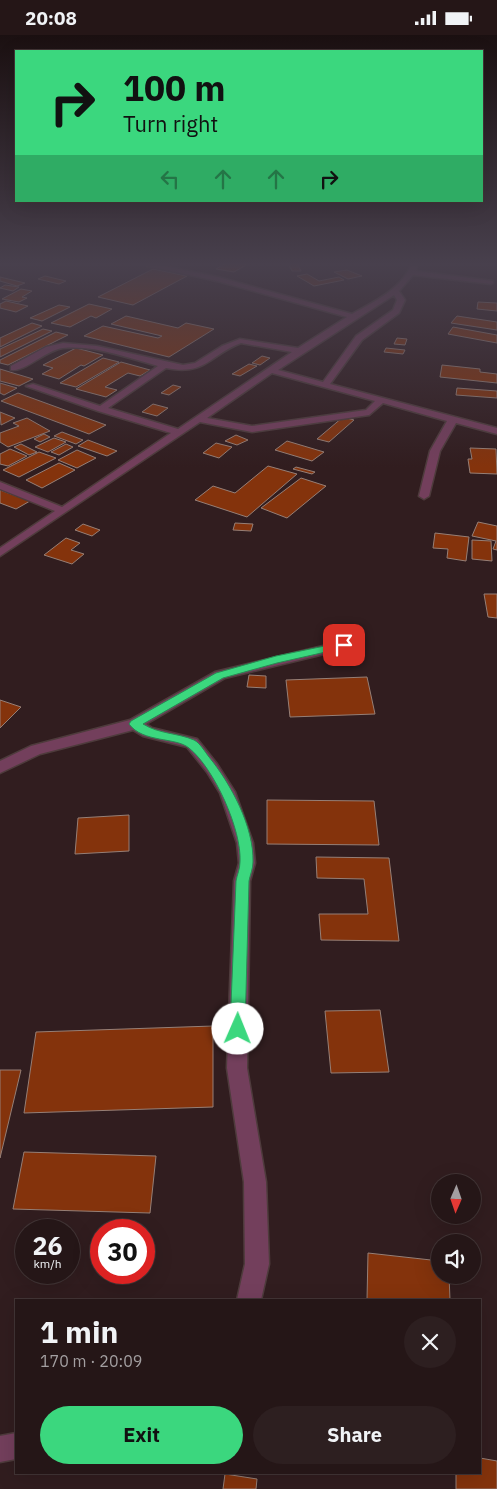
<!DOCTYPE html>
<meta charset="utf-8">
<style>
:root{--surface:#251617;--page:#2d1f20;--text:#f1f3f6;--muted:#a39fa1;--line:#423536;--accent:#3bd77e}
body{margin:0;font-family:"IBM Plex Sans",sans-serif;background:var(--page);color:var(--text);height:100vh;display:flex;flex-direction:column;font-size:19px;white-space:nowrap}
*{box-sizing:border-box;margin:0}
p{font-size:16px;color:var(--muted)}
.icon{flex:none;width:28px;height:28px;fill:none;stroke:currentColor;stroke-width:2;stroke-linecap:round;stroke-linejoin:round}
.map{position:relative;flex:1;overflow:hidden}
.drawer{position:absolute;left:15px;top:1264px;width:466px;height:175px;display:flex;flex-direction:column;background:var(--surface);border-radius:0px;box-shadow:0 5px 20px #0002,0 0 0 1px var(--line)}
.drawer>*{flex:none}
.banner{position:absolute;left:15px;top:15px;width:468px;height:152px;border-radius:0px;box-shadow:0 5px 20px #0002,0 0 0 1px var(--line);background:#3bd77e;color:#111;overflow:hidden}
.needle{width:32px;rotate:182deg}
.buttons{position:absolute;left:431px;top:1139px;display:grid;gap:10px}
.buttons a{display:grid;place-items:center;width:50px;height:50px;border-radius:50%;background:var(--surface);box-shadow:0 5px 20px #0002,0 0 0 1px var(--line);font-size:25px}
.speed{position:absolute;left:15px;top:1184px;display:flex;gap:10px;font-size:25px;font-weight:700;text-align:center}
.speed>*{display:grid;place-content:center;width:65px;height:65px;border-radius:50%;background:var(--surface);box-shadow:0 5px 20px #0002,0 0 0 1px var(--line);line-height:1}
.speed small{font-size:12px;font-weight:400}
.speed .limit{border:8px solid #d22;background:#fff;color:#111}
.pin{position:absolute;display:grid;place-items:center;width:42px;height:42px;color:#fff;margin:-21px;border-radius:10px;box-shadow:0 2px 8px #0006}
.me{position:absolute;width:55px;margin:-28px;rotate:1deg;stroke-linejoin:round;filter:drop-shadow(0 0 4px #0008)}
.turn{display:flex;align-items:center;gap:18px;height:105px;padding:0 25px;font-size:22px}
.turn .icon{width:65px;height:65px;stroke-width:2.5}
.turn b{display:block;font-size:35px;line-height:42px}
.lanes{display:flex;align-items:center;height:48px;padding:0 25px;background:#0003;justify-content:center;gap:25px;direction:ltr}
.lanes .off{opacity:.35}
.round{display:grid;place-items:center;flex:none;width:52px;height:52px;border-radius:26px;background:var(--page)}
.headline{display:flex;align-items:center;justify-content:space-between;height:85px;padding:0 25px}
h1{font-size:30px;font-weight:700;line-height:38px}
.cta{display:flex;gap:10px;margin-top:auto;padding:10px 25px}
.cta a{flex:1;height:58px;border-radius:30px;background:var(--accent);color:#111;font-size:20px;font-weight:700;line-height:58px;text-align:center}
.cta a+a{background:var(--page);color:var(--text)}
.status{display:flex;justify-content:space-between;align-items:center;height:35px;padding:0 25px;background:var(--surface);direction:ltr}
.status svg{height:14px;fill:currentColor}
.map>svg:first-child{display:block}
.building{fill:#84330c;stroke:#967f76}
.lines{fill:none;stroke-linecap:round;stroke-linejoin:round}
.minor-casing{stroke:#4e3b3c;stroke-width:3}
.minor{fill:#733f5c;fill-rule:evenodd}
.route{fill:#3bd77e;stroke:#268c52}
</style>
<div class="status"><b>20:08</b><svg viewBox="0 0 49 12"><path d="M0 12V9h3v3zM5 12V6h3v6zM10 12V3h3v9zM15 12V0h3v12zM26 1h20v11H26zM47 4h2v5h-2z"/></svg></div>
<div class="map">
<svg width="497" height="1454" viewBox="0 0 497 1454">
<rect width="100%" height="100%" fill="#311d1f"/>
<g class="building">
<polygon points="226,228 236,228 246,230 234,237 216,234"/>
<polygon points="288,228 297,228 301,236 292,236"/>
<polygon points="153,234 187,241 133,270 98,262"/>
<polygon points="347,235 362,241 348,244 334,237"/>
<polygon points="307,239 319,246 339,242 344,245 314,251 297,241"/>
<polygon points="45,241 66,246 59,249 38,244"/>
<polygon points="0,242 25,248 17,251 0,246"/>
<polygon points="5,250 19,252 13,256 0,253"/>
<polygon points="21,254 32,256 22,262 27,263 19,267 2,264"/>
<polygon points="6,266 28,271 16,277 0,273 0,269"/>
<polygon points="478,267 497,268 497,276 477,274"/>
<polygon points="89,269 112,274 96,283 91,281 70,292 51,288"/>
<polygon points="59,270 70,272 42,286 30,283"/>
<polygon points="126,281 178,293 186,288 214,294 169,322 84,301 103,291 158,303 162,301 111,289"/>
<polygon points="457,281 497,287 497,295 451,288"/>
<polygon points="32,288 42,291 0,312 0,303"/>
<polygon points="453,292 497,300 497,308 448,299"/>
<polygon points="43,294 52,296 0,322 0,314"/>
<polygon points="56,297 68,300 8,330 0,328 0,325"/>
<polygon points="397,303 407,304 405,310 394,309"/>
<polygon points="76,313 103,320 84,331 81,330 59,344 42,339 53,333 43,330"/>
<polygon points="386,313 405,315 403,319 384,317"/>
<polygon points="262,321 270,323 260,330 252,328"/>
<polygon points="103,323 119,327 76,352 60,348"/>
<polygon points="121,327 150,335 140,341 128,338 105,352 117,355 106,362 76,354"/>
<polygon points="249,329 257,331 240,341 232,339"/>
<polygon points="442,330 480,334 480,337 497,339 497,348 440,342"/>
<polygon points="0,334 33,344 19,351 0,346"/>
<polygon points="0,348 17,353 4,360 0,358"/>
<polygon points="173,350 181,352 169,360 161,358"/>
<polygon points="457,353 497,356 497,363 456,360"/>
<polygon points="18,358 106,390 89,399 1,366"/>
<polygon points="153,369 168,373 157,381 142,377"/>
<polygon points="0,377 15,383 1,390"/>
<polygon points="343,382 354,385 329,407 317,404"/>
<polygon points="27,383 50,396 8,412 0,407 0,398 19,391 13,388"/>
<polygon points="62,397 83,405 76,409 54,401"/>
<polygon points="44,399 50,402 40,407 34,404"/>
<polygon points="236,400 248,405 237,410 225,406"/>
<polygon points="54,403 66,407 48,417 35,412"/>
<polygon points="88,405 117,416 107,421 78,411"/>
<polygon points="287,406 324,417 312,426 275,415"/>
<polygon points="216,408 232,412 219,423 203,418"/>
<polygon points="21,409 37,417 29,420 14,412"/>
<polygon points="66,409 73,412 59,420 51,417"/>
<polygon points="470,413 496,414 497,439 470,438 468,424 472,424"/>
<polygon points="10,414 27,421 8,431 0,429 0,419"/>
<polygon points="77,415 96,423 77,433 58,425"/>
<polygon points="39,417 56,423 19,442 3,435"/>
<polygon points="59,428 75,435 42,453 26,445"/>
<polygon points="268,431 297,439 247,482 195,465 213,451 235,458"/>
<polygon points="296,432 315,437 312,439 293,434"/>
<polygon points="301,443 326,451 287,483 261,473"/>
<polygon points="0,455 30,466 16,474 0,468"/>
<polygon points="478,487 497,491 497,515 493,514 496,506 472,501"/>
<polygon points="235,488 253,489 251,496 233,495"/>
<polygon points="83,489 100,495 92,501 75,495"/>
<polygon points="435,498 469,502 466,526 447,523 448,514 433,513"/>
<polygon points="66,503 80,508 71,515 84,519 72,529 44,520"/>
<polygon points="472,505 491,506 492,526 472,524"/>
<polygon points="484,559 497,559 497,583 488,582"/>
<polygon points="249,640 266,641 266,653 247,652"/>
<polygon points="367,642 375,679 290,682 286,645"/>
<polygon points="0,665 21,672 0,693"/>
<polygon points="267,765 374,766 379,810 267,809"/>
<polygon points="129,780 129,816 75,819 78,783"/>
<polygon points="316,822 389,823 399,906 321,905 319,879 368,879 364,844 317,843"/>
<polygon points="380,975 389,1037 331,1038 325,976"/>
<polygon points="213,991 213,1072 24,1078 36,997"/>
<polygon points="0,1035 21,1035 0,1123"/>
<polygon points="24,1117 156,1121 150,1178 13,1174"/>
<polygon points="368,1218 440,1226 440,1240 449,1240 450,1265 367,1265"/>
<polygon points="480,1423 497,1426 497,1454 456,1454 456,1438 480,1438"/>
<polygon points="225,1439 257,1444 256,1454 223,1454"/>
</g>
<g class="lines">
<g class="minor-casing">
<g id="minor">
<path d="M135,228H150L218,242L352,279C375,266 402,254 412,228H418L416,236L493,246V248L491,249L413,240L399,256L405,265L399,278L362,305L330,349L497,393V399L456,388L440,416L429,461L424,464L419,461L430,416L447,386L383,368L369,380L252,397L200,387L0,521V513L55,476L0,454V447L62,472L171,398L98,376L26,351L33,349L100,371L158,331C128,323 95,310 63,313C46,315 25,337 11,335V331L46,312L63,308L97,311L183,330L195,328L222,311L240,304L298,313L347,282L217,246ZM394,260L397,265L393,275L356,301L323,347L278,335ZM241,308L292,317L178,394L108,373L166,333C206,341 209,320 241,308ZM272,338L375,366L366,375L252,391L207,383Z"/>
<polygon points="344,606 351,610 349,613 225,643 146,689 152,693 197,704 217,729 235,757 253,808 255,828 250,846 247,1033 266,1147 269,1229 261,1265 237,1265 245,1229 244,1147 227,1033 234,846 239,828 237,808 220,758 207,737 187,712 143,701 133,695 40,719 0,738 0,726 31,711 130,685 215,637"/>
<polygon points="16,1398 16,1424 0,1427 0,1401"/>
</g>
</g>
<use href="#minor" class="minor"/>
</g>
<linearGradient id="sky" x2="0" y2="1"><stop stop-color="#1b1011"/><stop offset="0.53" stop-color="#48404d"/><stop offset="1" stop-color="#48404d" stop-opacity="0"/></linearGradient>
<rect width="497" height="432" fill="url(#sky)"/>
<path class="route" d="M344,607L349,610L348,612L277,628L223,643L143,689C159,699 178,698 194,705C200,708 205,717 209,722C231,749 254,792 253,827C253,834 250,840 249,846L245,994L243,999L238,1001L232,999L230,994L236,846C237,840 240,834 240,827C242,795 214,733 189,713C176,702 143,708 129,689L131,686L216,638L276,621Z"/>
</svg>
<div class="buttons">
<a><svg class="needle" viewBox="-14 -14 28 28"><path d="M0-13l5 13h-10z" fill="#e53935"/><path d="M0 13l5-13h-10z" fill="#a39fa1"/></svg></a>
<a><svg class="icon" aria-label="sound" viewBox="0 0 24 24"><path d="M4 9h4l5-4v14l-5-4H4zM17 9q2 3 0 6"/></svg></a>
</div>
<div class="speed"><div>26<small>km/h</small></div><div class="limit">30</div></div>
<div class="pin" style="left:344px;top:610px;background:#d93025"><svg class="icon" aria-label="arrive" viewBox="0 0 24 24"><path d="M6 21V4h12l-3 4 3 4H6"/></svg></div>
<svg class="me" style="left:238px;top:994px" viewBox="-20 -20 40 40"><circle r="19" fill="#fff"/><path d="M0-13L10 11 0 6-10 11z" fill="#3bd77e"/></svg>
<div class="banner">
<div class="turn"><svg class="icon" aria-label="right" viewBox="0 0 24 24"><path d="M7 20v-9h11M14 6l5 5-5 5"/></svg><div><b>100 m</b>Turn right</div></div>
<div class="lanes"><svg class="icon off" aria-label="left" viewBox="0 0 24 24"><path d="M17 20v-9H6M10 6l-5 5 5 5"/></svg><svg class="icon off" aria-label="ahead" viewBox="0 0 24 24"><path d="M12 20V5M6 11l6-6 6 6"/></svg><svg class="icon off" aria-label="ahead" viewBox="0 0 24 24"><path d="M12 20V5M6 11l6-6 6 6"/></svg><svg class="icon" aria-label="right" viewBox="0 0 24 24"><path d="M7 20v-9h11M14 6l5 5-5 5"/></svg></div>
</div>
<section class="drawer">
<div class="headline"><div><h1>1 min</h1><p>170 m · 20:09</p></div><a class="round"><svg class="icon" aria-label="close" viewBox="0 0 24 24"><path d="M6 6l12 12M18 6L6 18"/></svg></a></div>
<div class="cta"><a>Exit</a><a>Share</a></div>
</section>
</div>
